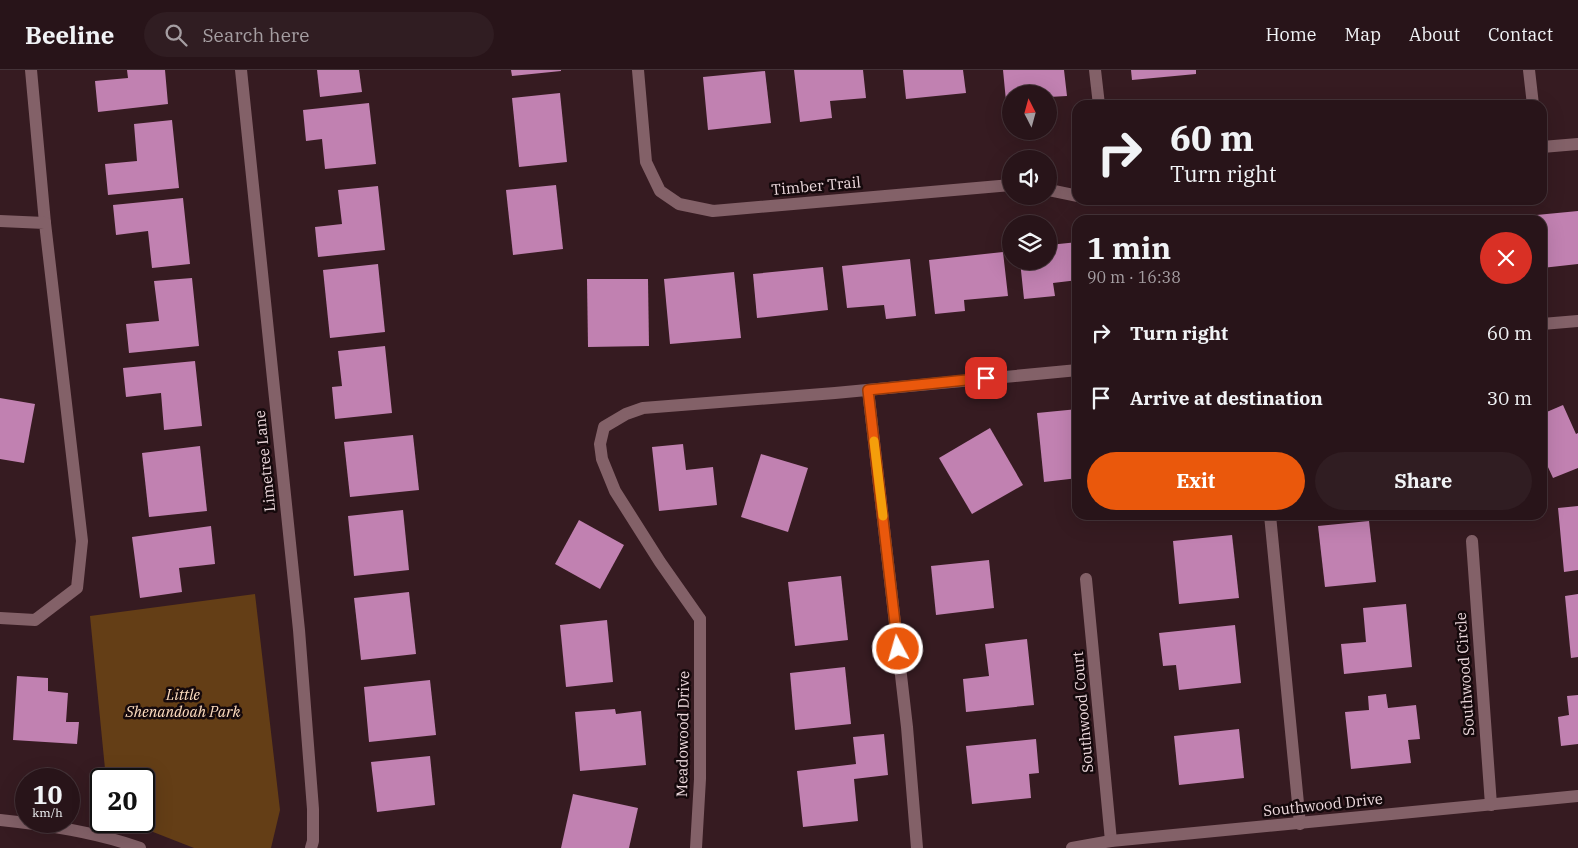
<!DOCTYPE html>
<meta charset="utf-8">
<style>
:root{--surface:#281419;--page:#301d22;--text:#f1f3f6;--muted:#a59ea2;--line:#443338;--accent:#ea580c}
body{margin:0;font-family:"IBM Plex Serif",serif;background:var(--page);color:var(--text);height:100vh;display:flex;flex-direction:column;font-size:19px;white-space:nowrap}
*{box-sizing:border-box;margin:0}
p{font-size:16px;color:var(--muted)}
.icon{flex:none;width:28px;height:28px;fill:none;stroke:currentColor;stroke-width:2;stroke-linecap:round;stroke-linejoin:round}
.map{position:relative;flex:1;overflow:hidden}
.panel{position:absolute;left:1072px;top:145px;width:475px;height:305px;display:flex;flex-direction:column;background:var(--surface);border-radius:15px;box-shadow:0 5px 20px #0002,0 0 0 1px var(--line)}
.panel>*{flex:none}
.top-card{position:absolute;left:1072px;top:30px;width:475px;height:105px;border-radius:15px;box-shadow:0 5px 20px #0002,0 0 0 1px var(--line);background:#281419;color:var(--text);overflow:hidden}
.needle{width:32px;rotate:354deg}
.controls{position:absolute;left:1002px;top:15px;display:grid;gap:10px}
.controls a{display:grid;place-items:center;width:55px;height:55px;border-radius:50%;background:var(--surface);box-shadow:0 5px 20px #0002,0 0 0 1px var(--line);font-size:25px}
.speed{position:absolute;left:15px;top:698px;display:flex;gap:10px;font-size:25px;font-weight:700;text-align:center}
.speed>*{display:grid;place-content:center;width:65px;height:65px;border-radius:50%;background:var(--surface);box-shadow:0 5px 20px #0002,0 0 0 1px var(--line);line-height:1}
.speed small{font-size:12px;font-weight:400}
.speed .limit{border:2px solid #111;border-radius:8px;background:#fff;color:#111}
.pin{position:absolute;display:grid;place-items:center;width:42px;height:42px;color:#fff;margin:-21px;border-radius:10px;box-shadow:0 2px 8px #0006}
.me{position:absolute;width:55px;margin:-28px;rotate:354deg;stroke-linejoin:round;filter:drop-shadow(0 0 4px #0008)}
.turn{display:flex;align-items:center;gap:18px;height:105px;padding:0 15px;font-size:22px}
.turn .icon{width:65px;height:65px;stroke-width:2.5}
.turn b{display:block;font-size:35px;line-height:42px}
.round{display:grid;place-items:center;flex:none;width:52px;height:52px;border-radius:26px;background:var(--page)}
.headline{display:flex;align-items:center;justify-content:space-between;height:85px;padding:0 15px}
h1{font-size:30px;font-weight:800;line-height:38px}
.button{display:flex;gap:10px;margin-top:auto;padding:10px 15px}
.button a{flex:1;height:58px;border-radius:30px;background:var(--accent);color:#fff;font-size:20px;font-weight:800;line-height:58px;text-align:center}
.button a+a{background:var(--page);color:var(--text)}
ul{padding:0;list-style:none}
li{display:flex;align-items:center;gap:15px;height:65px;padding:0 15px}
li div{flex:1}
li b{display:block;font-size:19px}
li em{font-style:normal}
header{display:flex;align-items:center;gap:30px;box-sizing:border-box;height:70px;padding:0 25px;background:var(--surface);border-bottom:1px solid var(--line)}
header strong{font-size:24px}
nav{display:flex;gap:28px;margin-inline-start:auto;font-size:18px}
.search{width:350px;height:45px;background:var(--page);display:flex;align-items:center;gap:12px;box-sizing:border-box;padding:0 18px;border-radius:28px;color:var(--muted);font-size:19px}
.map>svg:first-child{display:block}
.green{fill:#643e16}
.building{fill:#c181b1}
.lines{fill:none;stroke-linecap:round;stroke-linejoin:round}
.lane{stroke:#836168;stroke-width:12}
.street{stroke:#836168;stroke-width:12}
.route-casing{stroke:#983908;stroke-width:12}
.route{stroke:#ea580c;stroke-width:9}
.slow{stroke:#f59e0b;stroke-width:9}
.labels{text-anchor:middle;stroke-width:5;stroke-linejoin:round;paint-order:stroke}
.street-label{font-size:15px;fill:#eedade;stroke:#15090c}
.park-label{font-size:15px;font-style:italic;fill:#feddc0;stroke:#15090c}
</style>
<header>
<strong>Beeline</strong>
<div class="search"><svg class="icon" aria-label="search" viewBox="0 0 24 24"><circle cx="10" cy="10" r="6"/><path d="M15 15l6 6"/></svg>Search here</div>
<nav><a>Home</a><a>Map</a><a>About</a><a>Contact</a></nav>
</header>
<div class="map">
<svg width="1578" height="778" viewBox="0 0 1578 778">
<rect width="100%" height="100%" fill="#361b21"/>
<polygon class="green" points="255,524 280,740 271,778 194,778 125,751 144,751 144,709 106,709 90,546"/>
<g class="building">
<polygon points="127,0 165,0 168,34 98,42 95,11 128,8"/>
<polygon points="317,0 359,0 362,22 320,27"/>
<polygon points="511,0 561,0 561,1 512,6"/>
<polygon points="794,0 863,0 866,28 830,31 832,48 800,52"/>
<polygon points="903,0 963,0 966,23 906,29"/>
<polygon points="1003,0 1064,0 1067,26 1049,27 1049,24 1011,24 1011,31 1006,31"/>
<polygon points="1131,0 1196,0 1196,4 1132,10"/>
<polygon points="765,1 771,53 708,60 703,7"/>
<polygon points="560,23 567,92 519,97 512,28"/>
<polygon points="369,33 376,94 325,99 322,69 306,71 303,40"/>
<polygon points="172,50 179,118 108,125 105,94 137,91 134,54"/>
<polygon points="556,115 563,179 513,185 506,120"/>
<polygon points="378,116 385,180 318,187 315,157 342,154 338,120"/>
<polygon points="183,128 190,194 152,198 148,161 116,165 113,135"/>
<polygon points="1578,141 1578,194 1542,198 1542,150 1526,150 1526,146"/>
<polygon points="1078,172 1078,210 1053,213 1055,226 1024,229 1020,191 1049,191 1049,175"/>
<polygon points="1003,182 1008,226 964,230 965,241 935,244 929,190"/>
<polygon points="910,189 916,246 886,249 884,235 847,238 842,196"/>
<polygon points="378,194 385,262 330,268 323,200"/>
<polygon points="823,197 828,240 757,248 753,204"/>
<polygon points="734,202 741,268 670,274 664,209"/>
<polygon points="192,208 199,276 129,283 126,254 159,251 154,211"/>
<polygon points="587,209 648,209 649,276 588,277"/>
<polygon points="385,276 392,343 335,349 332,317 342,316 338,281"/>
<polygon points="195,291 202,356 164,360 161,323 126,327 123,298"/>
<polygon points="0,328 35,334 24,393 0,389"/>
<polygon points="1563,335 1576,364 1578,363 1578,398 1553,408 1542,384 1542,344"/>
<polygon points="1078,339 1078,408 1044,412 1037,343"/>
<polygon points="990,358 1023,415 972,444 939,388"/>
<polygon points="413,365 419,420 350,427 344,372"/>
<polygon points="683,374 686,400 713,397 717,435 659,441 652,377"/>
<polygon points="200,376 207,441 149,447 142,383"/>
<polygon points="761,384 808,398 788,462 741,447"/>
<polygon points="1578,436 1578,500 1564,502 1558,438"/>
<polygon points="403,440 409,500 354,506 348,446"/>
<polygon points="579,450 624,475 600,519 555,494"/>
<polygon points="1369,451 1376,512 1325,517 1318,456"/>
<polygon points="211,456 215,494 179,498 182,522 140,528 132,467"/>
<polygon points="1232,465 1239,528 1179,534 1173,471"/>
<polygon points="989,490 994,538 936,545 931,496"/>
<polygon points="841,506 848,570 795,576 788,512"/>
<polygon points="409,522 416,584 361,590 354,528"/>
<polygon points="1578,524 1578,587 1571,588 1565,526"/>
<polygon points="1406,534 1412,597 1344,604 1341,574 1366,572 1363,538"/>
<polygon points="607,550 613,612 566,617 560,555"/>
<polygon points="1235,555 1241,613 1179,620 1176,595 1163,596 1159,563"/>
<polygon points="1027,569 1034,635 966,642 963,609 989,606 985,574"/>
<polygon points="845,597 851,654 795,660 790,603"/>
<polygon points="17,606 48,608 48,621 68,623 66,652 79,652 77,674 13,670"/>
<polygon points="430,610 436,665 369,672 364,617"/>
<polygon points="1386,624 1388,638 1416,635 1420,669 1408,670 1411,693 1351,699 1345,642 1369,640 1368,626"/>
<polygon points="1578,625 1578,674 1561,676 1558,647 1569,645 1567,626"/>
<polygon points="615,639 616,644 641,641 646,695 580,701 575,642"/>
<polygon points="1239,659 1244,708 1179,715 1174,666"/>
<polygon points="884,664 888,705 854,709 858,751 803,757 797,701 856,694 853,667"/>
<polygon points="1036,669 1039,703 1029,704 1031,728 972,734 966,676"/>
<polygon points="430,686 435,735 377,742 371,692"/>
<polygon points="573,724 638,738 629,778 561,778"/>
</g>
<g class="lines">
<g class="lane">
<polyline points="31,0 45,153"/>
<polyline points="1095,0 1099,35"/>
<polyline points="0,151 45,153 82,471 77,518 35,550 0,548"/>
<polyline points="1542,254 1578,251"/>
<polyline points="868,320 907,657 917,778"/>
<polyline points="1270,445 1300,754"/>
<polyline points="700,549 660,492 615,421 602,389 600,374 604,357 626,344 643,338 835,323 1078,300"/>
</g>
<g class="street">
<polyline points="241,0 299,560 313,739 313,771 311,778"/>
<polyline points="638,0 646,92 660,121 679,134 713,141 1011,115"/>
<polyline points="1529,0 1533,35"/>
<polyline points="1542,77 1578,74"/>
<polyline points="1049,120 1078,126"/>
<polyline points="1472,471 1491,735"/>
<polyline points="1086,509 1111,771"/>
<path d="M0,750C47,755 96,762 140,778"/>
<polyline points="696,778 700,709 700,549"/>
<polyline points="1072,778 1111,771 1578,726"/>
</g>
</g>
<g class="lines">
<g class="route-casing">
<polyline id="route" points="898,579 868,320 986,308"/>
</g>
<use href="#route" class="route"/>
<polyline class="slow" points="874,371 883,446"/>
</g>
<g class="labels">
<g class="street-label">
<text transform="translate(816 116) rotate(-5)" y="5">Timber Trail</text>
<text transform="translate(265 391) rotate(-96)" y="5">Limetree Lane</text>
<text transform="translate(1465 604) rotate(-94)" y="5">Southwood Circle</text>
<text transform="translate(1083 642) rotate(-95)" y="5">Southwood Court</text>
<text transform="translate(683 664) rotate(-89)" y="5">Meadowood Drive</text>
<text transform="translate(1323 735) rotate(-6)" y="5">Southwood Drive</text>
</g>
<g class="park-label">
<text x="183" y="630">Little<tspan x="183" dy="17">Shenandoah Park</tspan></text>
</g>
</g>
</svg>
<div class="controls">
<a><svg class="needle" viewBox="-14 -14 28 28"><path d="M0-13l5 13h-10z" fill="#e53935"/><path d="M0 13l5-13h-10z" fill="#a59ea2"/></svg></a>
<a><svg class="icon" aria-label="sound" viewBox="0 0 24 24"><path d="M4 9h4l5-4v14l-5-4H4zM17 9q2 3 0 6"/></svg></a>
<a><svg class="icon" aria-label="layers" viewBox="0 0 24 24"><path d="M12 4l9 5-9 5-9-5zM3 14l9 5 9-5"/></svg></a>
</div>
<div class="speed"><div>10<small>km/h</small></div><div class="limit">20</div></div>
<div class="pin" style="left:986px;top:308px;background:#d93025"><svg class="icon" aria-label="arrive" viewBox="0 0 24 24"><path d="M6 21V4h12l-3 4 3 4H6"/></svg></div>
<svg class="me" style="left:898px;top:579px" viewBox="-20 -20 40 40"><circle r="17" fill="#ea580c" stroke="#fff" stroke-width="3"/><path d="M0-11L8 9 0 5-8 9z" fill="#fff"/></svg>
<div class="top-card">
<div class="turn"><svg class="icon" aria-label="right" viewBox="0 0 24 24"><path d="M7 20v-9h11M14 6l5 5-5 5"/></svg><div><b>60 m</b>Turn right</div></div>
</div>
<section class="panel">
<div class="headline"><div><h1>1 min</h1><p>90 m · 16:38</p></div><a class="round" style="background:#d93025;color:#fff"><svg class="icon" aria-label="close" viewBox="0 0 24 24"><path d="M6 6l12 12M18 6L6 18"/></svg></a></div>
<ul>
<li><svg class="icon" aria-label="right" viewBox="0 0 24 24"><path d="M7 20v-9h11M14 6l5 5-5 5"/></svg><div><b>Turn right</b></div><em>60 m</em></li>
<li><svg class="icon" aria-label="arrive" viewBox="0 0 24 24"><path d="M6 21V4h12l-3 4 3 4H6"/></svg><div><b>Arrive at destination</b></div><em>30 m</em></li>
</ul>
<div class="button"><a>Exit</a><a>Share</a></div>
</section>
</div>
